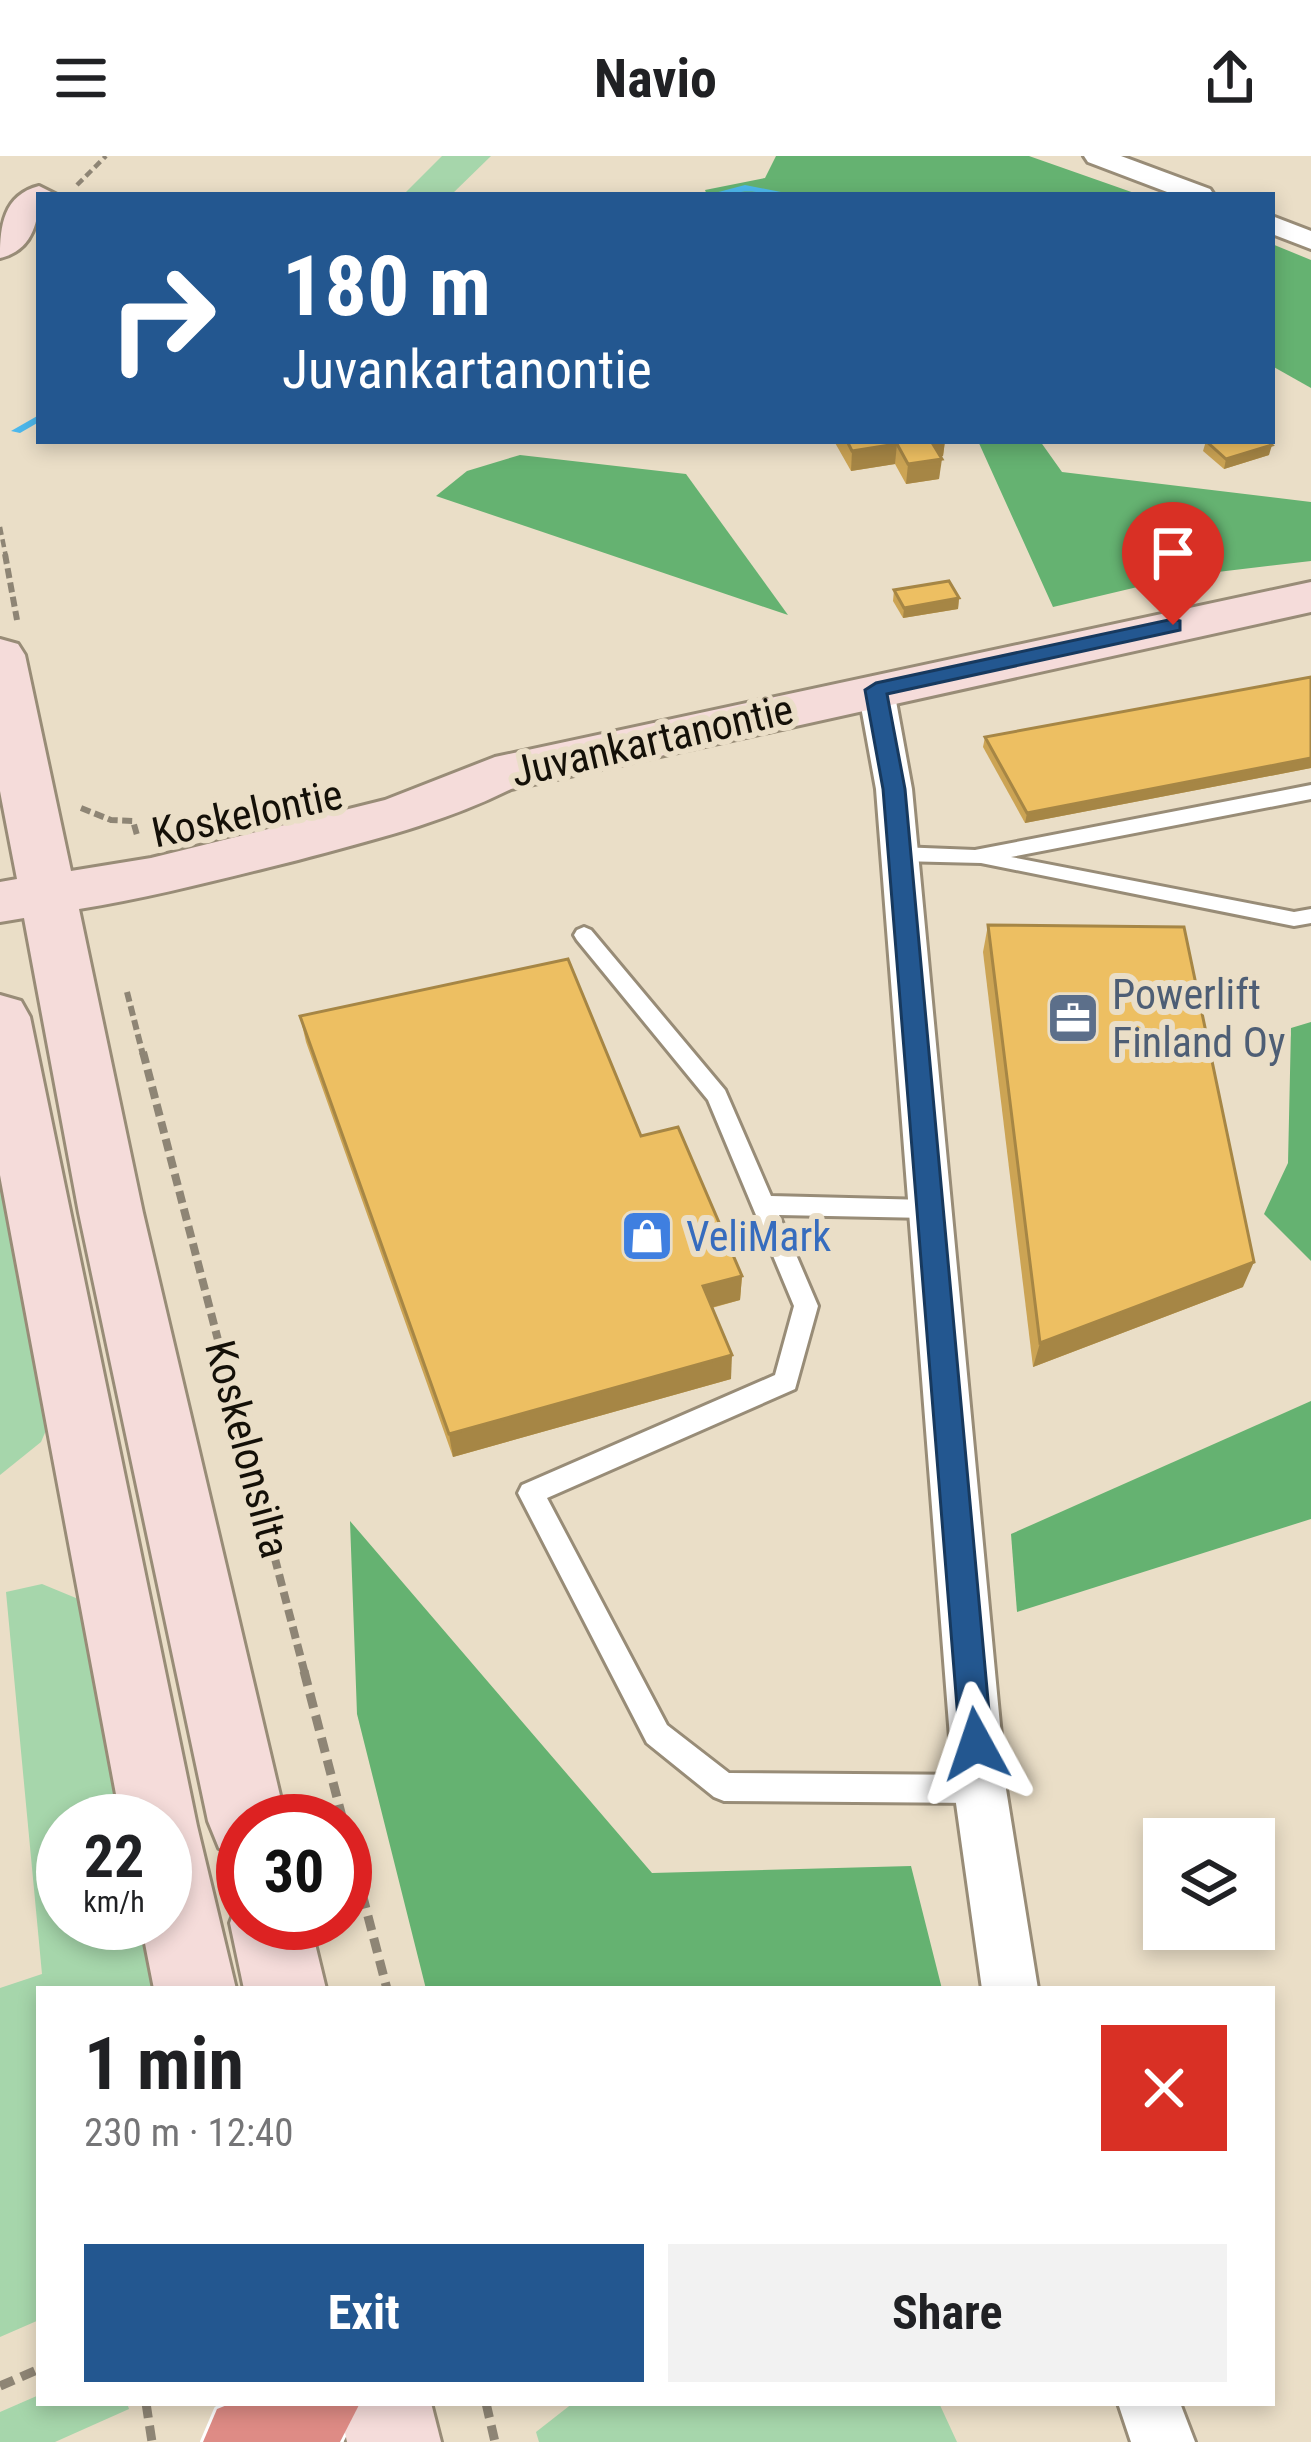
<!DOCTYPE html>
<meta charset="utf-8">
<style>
:root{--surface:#fff;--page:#f2f2f2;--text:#202124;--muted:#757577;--accent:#235790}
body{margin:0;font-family:"Roboto Condensed",sans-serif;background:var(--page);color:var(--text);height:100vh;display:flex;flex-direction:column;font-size:45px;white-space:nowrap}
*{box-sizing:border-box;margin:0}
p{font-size:39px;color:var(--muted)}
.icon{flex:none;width:66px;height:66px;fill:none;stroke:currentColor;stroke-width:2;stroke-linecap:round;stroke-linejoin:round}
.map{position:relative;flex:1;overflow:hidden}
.sheet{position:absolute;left:36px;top:1830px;width:1239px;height:420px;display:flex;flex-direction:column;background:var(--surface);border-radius:0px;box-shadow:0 6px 18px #0003}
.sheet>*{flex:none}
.hud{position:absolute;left:36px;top:36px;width:1239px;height:252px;border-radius:0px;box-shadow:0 6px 18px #0003;background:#235790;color:#fff;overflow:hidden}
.tools{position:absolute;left:1143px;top:1662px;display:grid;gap:24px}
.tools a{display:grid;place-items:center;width:132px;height:132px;border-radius:0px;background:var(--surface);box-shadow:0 6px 18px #0003;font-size:60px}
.speed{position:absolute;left:36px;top:1638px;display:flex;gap:24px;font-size:60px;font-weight:700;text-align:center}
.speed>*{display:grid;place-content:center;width:156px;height:156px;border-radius:50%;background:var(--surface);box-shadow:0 6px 18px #0003;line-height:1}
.speed small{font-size:30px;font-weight:400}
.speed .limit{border:18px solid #d22;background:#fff;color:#111}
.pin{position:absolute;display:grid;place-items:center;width:102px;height:102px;color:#fff;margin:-123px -51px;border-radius:50% 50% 50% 0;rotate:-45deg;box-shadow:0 0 12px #0007}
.pin .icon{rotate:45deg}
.me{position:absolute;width:132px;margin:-66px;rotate:355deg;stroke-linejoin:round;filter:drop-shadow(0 0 9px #0008)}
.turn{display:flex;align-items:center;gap:42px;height:252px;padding:0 48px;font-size:54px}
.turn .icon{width:156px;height:156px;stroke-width:2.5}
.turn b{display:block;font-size:84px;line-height:102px}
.round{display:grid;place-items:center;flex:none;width:126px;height:126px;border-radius:0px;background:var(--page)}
.head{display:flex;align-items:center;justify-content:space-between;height:204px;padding:0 48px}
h1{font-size:72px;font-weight:700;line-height:90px}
.button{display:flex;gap:24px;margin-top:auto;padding:24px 48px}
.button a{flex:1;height:138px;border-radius:0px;background:var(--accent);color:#fff;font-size:48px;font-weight:700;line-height:138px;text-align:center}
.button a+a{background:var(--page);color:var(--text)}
header{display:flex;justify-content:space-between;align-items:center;height:156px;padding:0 48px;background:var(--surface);font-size:54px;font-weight:700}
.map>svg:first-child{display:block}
.green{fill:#a6d6ab}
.forest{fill:#65b271}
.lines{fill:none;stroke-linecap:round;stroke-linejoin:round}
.stream{fill:#4db8ec;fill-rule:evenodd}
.lane-casing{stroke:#988c77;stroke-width:6}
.street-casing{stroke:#988c77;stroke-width:6}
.secondary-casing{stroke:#988c77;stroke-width:6}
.highway-casing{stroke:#fff;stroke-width:6}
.path-far3{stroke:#8e8575;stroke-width:4.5;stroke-dasharray:8 4.5;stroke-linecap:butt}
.path-far2{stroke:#8e8575;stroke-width:6;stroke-dasharray:10 4.5;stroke-linecap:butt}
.path-far1{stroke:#8e8575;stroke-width:8;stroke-dasharray:12 6;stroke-linecap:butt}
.path{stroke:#8e8575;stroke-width:9;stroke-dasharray:15 8;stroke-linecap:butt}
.lane{fill:#fff;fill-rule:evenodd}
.street{fill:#fff;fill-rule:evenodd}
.secondary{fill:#f5dcda;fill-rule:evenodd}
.highway{fill:#de8b85;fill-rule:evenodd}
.wall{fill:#cca454}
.shaded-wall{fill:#a68645}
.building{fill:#edbf62;stroke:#a68645;stroke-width:3}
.route{fill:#235790;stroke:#17395e;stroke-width:3}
.labels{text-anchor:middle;stroke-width:12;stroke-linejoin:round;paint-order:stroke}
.street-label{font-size:42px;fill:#141008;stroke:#eadec7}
.service-label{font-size:42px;fill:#4e5e75;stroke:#eadec7;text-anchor:start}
.shop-label{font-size:42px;fill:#366cbe;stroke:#eadec7;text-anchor:start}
</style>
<header><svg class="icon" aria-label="menu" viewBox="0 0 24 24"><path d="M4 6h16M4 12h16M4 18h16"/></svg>Navio<svg class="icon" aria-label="share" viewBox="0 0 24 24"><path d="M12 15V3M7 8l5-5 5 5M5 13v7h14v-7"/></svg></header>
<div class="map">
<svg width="1311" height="2286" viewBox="0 0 1311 2286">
<rect width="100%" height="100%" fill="#eadec7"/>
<g class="green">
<polygon points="442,0 491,0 451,39 403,39"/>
<polygon points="0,996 53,1258 41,1286 0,1319"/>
<polygon points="42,1428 88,1447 129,1665 63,1665 63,1767 148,1767 161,1833 39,1833 39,2164 0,2181 0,1832 42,1818 6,1436"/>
<polygon points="39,2239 39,2247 127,2247 129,2253 55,2286 0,2286 0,2256"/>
<polygon points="573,2247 939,2247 957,2286 539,2286 536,2276"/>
</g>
<g class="forest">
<polygon points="776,0 1029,0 1140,39 707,39 705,34 765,22"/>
<polygon points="1272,88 1311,104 1311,232 1272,210"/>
<polygon points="978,285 1040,285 1062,316 1311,346 1311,405 1184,420 1053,451"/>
<polygon points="520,299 686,318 788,459 436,340 467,315"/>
<polygon points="1311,866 1311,1105 1264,1058 1288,1007 1291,872"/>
<polygon points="1311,1245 1311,1363 1017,1456 1011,1378"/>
<polygon points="350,1365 652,1717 911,1710 942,1833 426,1833 357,1558"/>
</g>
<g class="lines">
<g class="stream">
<path d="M745,29L781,36L786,39C771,39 755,34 741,36C729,37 719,39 707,39Z"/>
<polygon points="39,259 39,266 20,277 11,275"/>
</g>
<g class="lane-casing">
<g id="lane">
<polygon points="1311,629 1311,643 1011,701 1294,756 1311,753 1311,767 1294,770 981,707 899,705 889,698 899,691 975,694"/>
<polygon points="584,771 591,774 725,934 771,1040 927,1044 935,1046 939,1053 935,1060 927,1062 779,1059 818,1150 795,1233 547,1342 667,1569 729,1617 980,1619 990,1623 994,1633 990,1643 980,1647 724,1645 714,1641 647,1587 518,1337 522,1329 775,1219 794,1150 708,944 577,784 574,779 577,774"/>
</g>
</g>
<g class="street-casing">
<g id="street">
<polygon points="1084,0 1121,0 1210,33 1214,39 1175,39 1088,6"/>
<polygon points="1272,60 1311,75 1311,93 1272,78"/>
<polygon points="876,523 888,526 894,534 912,633 1006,1633 1038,1833 982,1833 954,1633 876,633 858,534 864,526"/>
<polygon points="1118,2247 1180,2247 1195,2286 1131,2286"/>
</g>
</g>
<g class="secondary-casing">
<g id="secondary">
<path d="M39,30L57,39H39C39,67 31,95 0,102C0,71 3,39 39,30Z"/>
<path d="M1311,426V456L511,633C443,667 372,684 298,704C225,722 153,741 79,753L143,1057L286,1665H243V1702L219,1692L208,1665L79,1057L24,762L0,766V726L17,723L0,635V483L18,488L25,499L71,715L151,702L385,644L495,601Z"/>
<polygon points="0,839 21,845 30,861 197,1670 236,1833 154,1833 141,1767 165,1767 165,1665 121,1665 0,1019"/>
<polygon points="241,1738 243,1767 310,1767 326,1833 244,1833 230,1767"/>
<polygon points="339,2247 431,2247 441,2286 347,2286"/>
</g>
</g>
<g class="highway-casing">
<polygon id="highway" points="232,2247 360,2247 340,2286 203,2286 217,2253"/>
</g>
<g class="path-far3">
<polyline points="77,29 106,0"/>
<polyline points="0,371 6,401"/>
</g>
<g class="path-far2">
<polyline points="5,398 17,464"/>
<polyline points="81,652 111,664 133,665 137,679"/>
<polyline points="127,836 143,899"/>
</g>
<polyline class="path-far1" points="143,896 305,1518"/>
<g class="path">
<polyline points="304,1515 387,1833"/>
<polyline points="0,2230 39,2213"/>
<polyline points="146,2247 152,2286"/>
<polyline points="486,2247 495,2286"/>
</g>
<use href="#lane" class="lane"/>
<use href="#street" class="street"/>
<use href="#secondary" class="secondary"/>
<use href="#highway" class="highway"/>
</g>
<g class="wall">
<polygon points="834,285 945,285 943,300 940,301 939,323 906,328 895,308 851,315"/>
<polygon points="1206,285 1269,299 1224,313 1203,295"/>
<polygon points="894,434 959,442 958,453 903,462 893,445"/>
<polygon points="1311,521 1311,612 1025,667 983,591 985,581"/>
<polygon points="988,769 1243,1131 1033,1211 983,796"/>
<polygon points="300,860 641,980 742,1120 740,1144 712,1152 731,1223 453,1301 306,886"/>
</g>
<g class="shaded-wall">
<polygon points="929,285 945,285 943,300 927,303"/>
<polygon points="897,288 895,308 851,315 852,295"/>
<polygon points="1272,289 1269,299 1224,313 1226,303"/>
<polygon points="942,303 939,323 906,328 908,308"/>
<polygon points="959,442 958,453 903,462 904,452"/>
<polygon points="1311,602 1311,612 1025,667 1027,657"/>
<polygon points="1254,1106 1243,1131 1033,1211 1040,1187"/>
<polygon points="742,1120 740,1144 702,1154 703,1130"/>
<polygon points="732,1199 731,1223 453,1301 449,1278"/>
</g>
<g class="building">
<polygon points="847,285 931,285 942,303 908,308 897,288 852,295"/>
<polygon points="1206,285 1268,285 1272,289 1226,303"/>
<polygon points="949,425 959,442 904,452 894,434"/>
<polygon points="1311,521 1311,602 1027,657 985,581"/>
<polygon points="988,769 1184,771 1254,1106 1040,1187"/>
<polygon points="568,803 641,980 678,971 742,1120 703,1130 732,1199 449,1278 300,860"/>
</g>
<polygon class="route" points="1173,463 1180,465 1180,474 887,538 905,633 992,1588 987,1599 976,1604 965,1599 960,1588 883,633 865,534 876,527"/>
<defs>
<g id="office-square" transform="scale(2.7)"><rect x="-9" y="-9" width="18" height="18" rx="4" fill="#5c6f8a" stroke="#eadec7"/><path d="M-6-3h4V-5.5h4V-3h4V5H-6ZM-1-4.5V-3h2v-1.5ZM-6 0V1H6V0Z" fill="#fff"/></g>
<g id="shop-square" transform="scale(2.7)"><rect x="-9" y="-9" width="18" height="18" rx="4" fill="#3f7fe0" stroke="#eadec7"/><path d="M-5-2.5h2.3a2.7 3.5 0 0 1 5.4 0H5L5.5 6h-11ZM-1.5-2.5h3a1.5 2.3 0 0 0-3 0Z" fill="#fff"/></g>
</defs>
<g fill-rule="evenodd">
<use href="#office-square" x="1073" y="862"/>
<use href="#shop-square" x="647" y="1080"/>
</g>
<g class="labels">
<g class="street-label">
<text transform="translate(652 584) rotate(-13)" y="15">Juvankartanontie</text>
<text transform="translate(247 657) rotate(-12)" y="15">Koskelontie</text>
<text transform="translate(248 1293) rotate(75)" y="15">Koskelonsilta</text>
</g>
<g class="service-label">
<text x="1112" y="853">Powerlift<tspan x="1112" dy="48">Finland Oy</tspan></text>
</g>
<g class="shop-label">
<text x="686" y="1095">VeliMark</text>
</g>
</g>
</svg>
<div class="tools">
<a><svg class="icon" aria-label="layers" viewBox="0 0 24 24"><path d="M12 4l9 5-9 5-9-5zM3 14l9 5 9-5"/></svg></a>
</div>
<div class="speed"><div>22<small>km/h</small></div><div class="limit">30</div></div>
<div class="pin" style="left:1173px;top:469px;background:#d93025"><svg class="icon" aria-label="arrive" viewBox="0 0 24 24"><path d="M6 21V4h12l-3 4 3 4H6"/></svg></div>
<svg class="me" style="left:976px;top:1588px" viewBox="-20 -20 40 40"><path d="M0-17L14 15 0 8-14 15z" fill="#235790" stroke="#fff" stroke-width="4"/></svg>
<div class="hud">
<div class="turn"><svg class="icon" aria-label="right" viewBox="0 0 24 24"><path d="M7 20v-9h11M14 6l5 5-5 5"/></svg><div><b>180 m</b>Juvankartanontie</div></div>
</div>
<section class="sheet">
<div class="head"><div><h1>1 min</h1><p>230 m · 12:40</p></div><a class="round" style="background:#d93025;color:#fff"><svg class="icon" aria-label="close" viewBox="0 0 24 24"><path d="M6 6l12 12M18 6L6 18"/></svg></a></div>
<div class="button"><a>Exit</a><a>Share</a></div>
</section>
</div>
